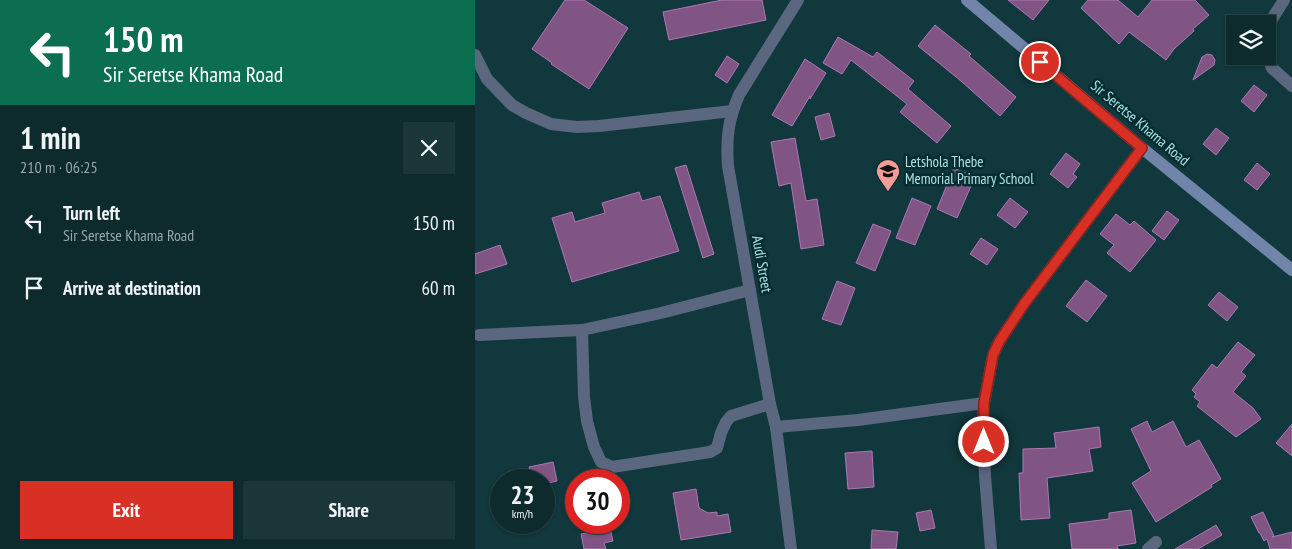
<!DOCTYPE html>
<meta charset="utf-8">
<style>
:root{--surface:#0d2a2d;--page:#1b3639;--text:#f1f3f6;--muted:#9aa7aa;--line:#2d4649;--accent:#d93025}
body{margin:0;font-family:"PT Sans Narrow",sans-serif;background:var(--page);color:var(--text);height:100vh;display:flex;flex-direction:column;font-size:19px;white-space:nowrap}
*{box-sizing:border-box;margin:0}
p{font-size:16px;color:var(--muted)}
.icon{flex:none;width:28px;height:28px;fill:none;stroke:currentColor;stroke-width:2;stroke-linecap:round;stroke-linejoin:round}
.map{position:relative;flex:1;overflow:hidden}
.panel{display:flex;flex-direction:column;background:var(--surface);width:475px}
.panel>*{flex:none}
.banner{background:#0b6e4f;color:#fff;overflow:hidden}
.tools{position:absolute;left:751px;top:15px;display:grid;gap:10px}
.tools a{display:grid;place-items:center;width:50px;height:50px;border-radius:0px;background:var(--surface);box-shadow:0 1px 4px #0004,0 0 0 1px var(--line);font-size:25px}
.speed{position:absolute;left:15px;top:469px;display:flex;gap:10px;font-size:25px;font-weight:700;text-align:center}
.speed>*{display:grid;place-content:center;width:65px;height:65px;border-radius:50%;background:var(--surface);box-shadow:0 1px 4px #0004,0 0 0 1px var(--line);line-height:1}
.speed small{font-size:12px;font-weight:400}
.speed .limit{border:8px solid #d22;background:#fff;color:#111}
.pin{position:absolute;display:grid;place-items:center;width:42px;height:42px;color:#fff;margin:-21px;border:2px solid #fff;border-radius:50%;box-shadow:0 1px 5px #0007}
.me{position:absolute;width:55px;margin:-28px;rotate:0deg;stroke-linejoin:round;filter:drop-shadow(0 0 4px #0008)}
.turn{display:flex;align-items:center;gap:18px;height:105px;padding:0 20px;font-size:22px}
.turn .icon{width:65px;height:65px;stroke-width:2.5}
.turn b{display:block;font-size:35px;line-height:42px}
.round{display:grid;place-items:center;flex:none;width:52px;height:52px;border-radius:0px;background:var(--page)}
.summary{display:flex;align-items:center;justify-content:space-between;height:85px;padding:0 20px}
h1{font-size:30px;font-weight:700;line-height:38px}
.action{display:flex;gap:10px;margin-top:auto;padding:10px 20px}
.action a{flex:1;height:58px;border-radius:0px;background:var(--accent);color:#fff;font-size:20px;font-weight:700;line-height:58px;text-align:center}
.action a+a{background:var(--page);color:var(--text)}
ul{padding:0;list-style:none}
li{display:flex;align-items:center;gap:15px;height:65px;padding:0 20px}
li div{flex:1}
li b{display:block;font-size:19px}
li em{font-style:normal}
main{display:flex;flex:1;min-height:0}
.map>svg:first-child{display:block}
.building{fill:#805584;stroke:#ae76b4}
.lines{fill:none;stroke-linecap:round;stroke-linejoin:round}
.minor{stroke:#5b677f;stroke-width:12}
.secondary{stroke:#7185aa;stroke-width:12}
.route-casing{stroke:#8d1f18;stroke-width:12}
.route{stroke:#d93025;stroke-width:9}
.labels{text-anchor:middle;stroke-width:5;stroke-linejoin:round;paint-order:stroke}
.street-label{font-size:15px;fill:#ace0e5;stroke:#052e31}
.poi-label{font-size:15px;fill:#ace0e5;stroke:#052e31;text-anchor:start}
</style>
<main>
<section class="panel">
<div class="banner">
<div class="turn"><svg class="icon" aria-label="left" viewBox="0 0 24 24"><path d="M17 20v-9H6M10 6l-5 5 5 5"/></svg><div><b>150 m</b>Sir Seretse Khama Road</div></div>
</div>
<div class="summary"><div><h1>1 min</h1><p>210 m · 06:25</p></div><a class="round"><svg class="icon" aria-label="close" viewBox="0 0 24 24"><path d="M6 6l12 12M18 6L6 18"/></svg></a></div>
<ul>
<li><svg class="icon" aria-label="left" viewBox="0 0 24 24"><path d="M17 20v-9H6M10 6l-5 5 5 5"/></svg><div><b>Turn left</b><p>Sir Seretse Khama Road</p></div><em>150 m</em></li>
<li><svg class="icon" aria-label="arrive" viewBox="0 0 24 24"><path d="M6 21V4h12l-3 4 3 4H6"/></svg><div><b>Arrive at destination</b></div><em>60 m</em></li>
</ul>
<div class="action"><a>Exit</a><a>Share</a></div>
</section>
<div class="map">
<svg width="817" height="549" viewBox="0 0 817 549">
<rect width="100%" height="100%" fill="#11383c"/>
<g class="building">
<polygon points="90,0 109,0 153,28 114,89 76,64 77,63 57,49"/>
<polygon points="247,0 287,0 291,20 194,40 188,12"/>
<polygon points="533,0 574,0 558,20"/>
<polygon points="613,0 643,0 663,17 677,0 720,0 734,15 718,29 719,31 699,49 691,60 654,32 644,44 606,8"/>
<polygon points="460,25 496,54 494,56 541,97 525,116 486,81 443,46"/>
<polygon points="363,37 398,57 402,52 439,81 433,89 476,126 462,143 425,112 432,104 376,60 367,74 348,63"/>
<polygon points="732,54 737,55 740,60 739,65 718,80 727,57"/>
<polygon points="252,56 264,64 252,83 240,75"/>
<polygon points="330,59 351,73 335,99 335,96 317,126 297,115"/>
<polygon points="779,85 792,95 779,112 766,101"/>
<polygon points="354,113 360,136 346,140 340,117"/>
<polygon points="741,128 754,138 741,155 728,144"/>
<polygon points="320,138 331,201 342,199 349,245 326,249 316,183 304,186 296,142"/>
<polygon points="591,153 605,164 598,174 602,177 593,188 575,174"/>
<polygon points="782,163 795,174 782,190 769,180"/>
<polygon points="211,165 239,254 228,258 200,168"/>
<polygon points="479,168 500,177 482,218 462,209"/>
<polygon points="164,192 167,201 185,196 204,251 97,282 77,218 97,212 100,222 130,213 127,203"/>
<polygon points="437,198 456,206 440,245 421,238"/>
<polygon points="535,198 553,212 540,228 522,215"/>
<polygon points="692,211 704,220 689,240 677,231"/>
<polygon points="641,214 655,225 659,221 681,240 655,272 632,253 639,245 625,234"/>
<polygon points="398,224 416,231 400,271 381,263"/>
<polygon points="506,238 523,249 512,265 495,254"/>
<polygon points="25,245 32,264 0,274 0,254"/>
<polygon points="611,280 632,296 612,322 591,306"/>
<polygon points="362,281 380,288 366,325 347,319"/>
<polygon points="744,292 763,307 752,321 733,305"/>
<polygon points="763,342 780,355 766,372 771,376 758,392 778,408 786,419 761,437 722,406 725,402 719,397 721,394 717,390 737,364 742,368"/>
<polygon points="672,421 677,432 698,421 711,447 724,440 746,479 736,485 737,487 681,522 657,483 676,471 656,429"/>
<polygon points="817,424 817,456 801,443"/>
<polygon points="624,427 626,447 614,449 618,471 572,478 575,518 546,520 544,473 548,473 548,449 581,448 579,433"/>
<polygon points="397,451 399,487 373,489 370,453"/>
<polygon points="78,462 82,481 69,484 69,480 57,480 54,467"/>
<polygon points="221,489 224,508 233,513 242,512 242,516 253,514 256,532 206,540 198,493"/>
<polygon points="456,510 460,528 445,531 441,513"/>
<polygon points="656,510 661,543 642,546 643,549 597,549 594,524 634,519 634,513"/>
<polygon points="788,512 799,536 797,537 817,532 817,549 795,549 792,539 789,541 785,533 784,533 776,517"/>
<polygon points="741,525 747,535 723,549 700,549"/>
<polygon points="135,528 138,541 129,543 131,549 109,549 106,534"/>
<polygon points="397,530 423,532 421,549 396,549"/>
</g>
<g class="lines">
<g class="minor">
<polyline points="792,27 809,0"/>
<polyline points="0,55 12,79 37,105 51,113 76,124 102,127 124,126 257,111"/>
<polyline points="792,56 797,68 817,86"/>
<polyline points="107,330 109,397 112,421 119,447 126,462 137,467 235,452 242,448 246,433 251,422 256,416 295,404"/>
<polyline points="4,335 107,330 186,313 275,290"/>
<polyline points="301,427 383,420 509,403"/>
<path d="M316,549L301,427L295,404L253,166C251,139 253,120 264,95L323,0"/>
<polyline points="516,549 510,476 508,425 509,403 518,355 524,342 549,304 667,148"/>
<polyline points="673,549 681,542"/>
</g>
<polyline class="secondary" points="492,0 667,148 817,270"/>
</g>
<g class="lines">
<g class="route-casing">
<polyline id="route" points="509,442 509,403 518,355 524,342 549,304 667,148 565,62"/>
</g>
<use href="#route" class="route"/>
</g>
<defs>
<g id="school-pin" transform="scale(1.25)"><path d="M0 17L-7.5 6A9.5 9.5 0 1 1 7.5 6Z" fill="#f59b97" stroke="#052e31"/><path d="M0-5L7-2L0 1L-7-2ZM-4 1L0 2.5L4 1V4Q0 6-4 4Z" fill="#111"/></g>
</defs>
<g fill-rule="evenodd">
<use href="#school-pin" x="413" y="171"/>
</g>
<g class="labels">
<g class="street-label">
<text transform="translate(665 123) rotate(40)" y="5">Sir Seretse Khama Road</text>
<text transform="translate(287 264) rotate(80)" y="5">Audi Street</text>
</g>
<g class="poi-label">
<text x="430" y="167">Letshola Thebe<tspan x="430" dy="17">Memorial Primary School</tspan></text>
</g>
</g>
</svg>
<div class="tools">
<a><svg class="icon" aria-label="layers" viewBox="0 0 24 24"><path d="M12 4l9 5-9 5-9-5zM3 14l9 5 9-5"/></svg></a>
</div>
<div class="speed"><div>23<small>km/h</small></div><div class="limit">30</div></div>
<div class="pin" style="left:565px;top:62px;background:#d93025"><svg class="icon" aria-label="arrive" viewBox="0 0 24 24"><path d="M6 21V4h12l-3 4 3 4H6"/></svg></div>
<svg class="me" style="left:509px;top:442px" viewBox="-20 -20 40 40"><circle r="17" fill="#d93025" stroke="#fff" stroke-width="3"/><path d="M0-11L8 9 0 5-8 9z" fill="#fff"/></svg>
</div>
</main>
